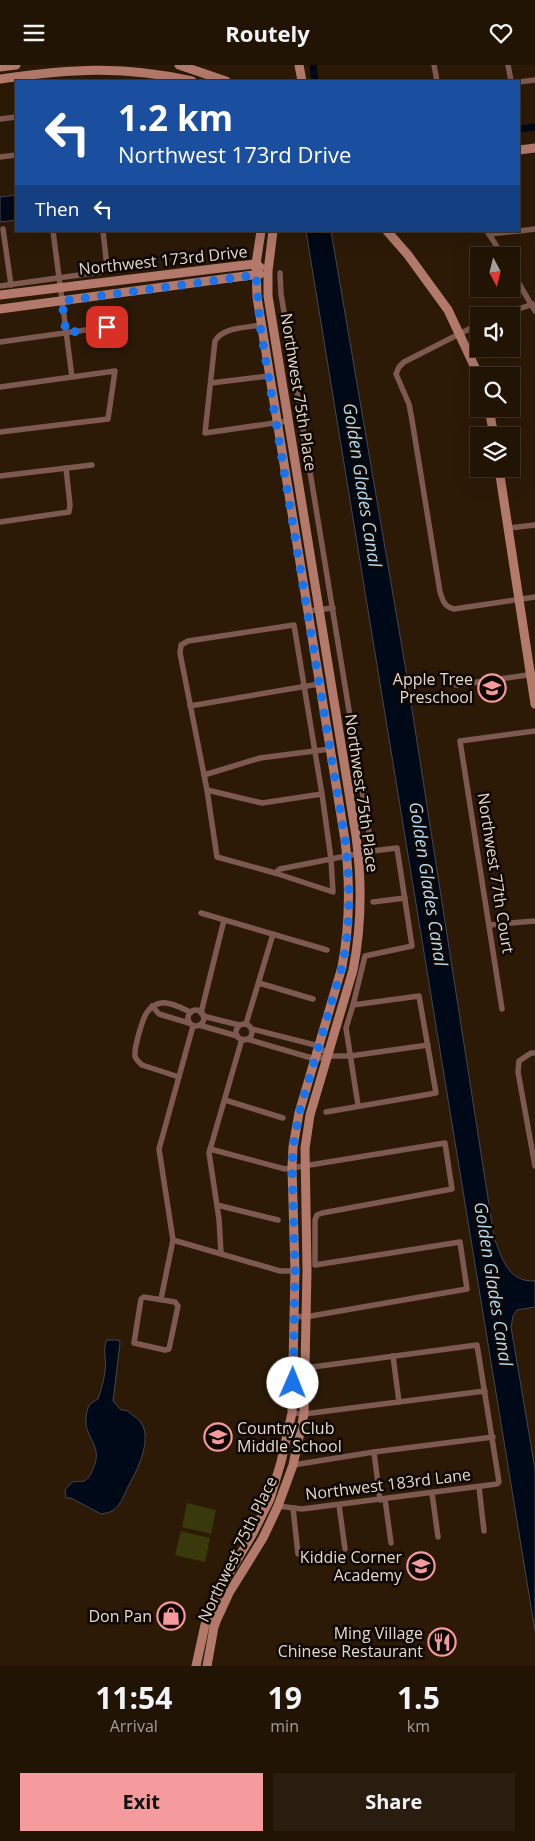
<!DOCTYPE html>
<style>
:root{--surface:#211405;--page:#291d0f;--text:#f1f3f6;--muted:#a29e9a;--line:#3e3327;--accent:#f59b9d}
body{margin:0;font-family:"Open Sans",sans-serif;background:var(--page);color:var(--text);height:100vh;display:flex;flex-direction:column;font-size:19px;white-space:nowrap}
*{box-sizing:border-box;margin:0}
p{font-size:16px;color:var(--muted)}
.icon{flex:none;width:28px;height:28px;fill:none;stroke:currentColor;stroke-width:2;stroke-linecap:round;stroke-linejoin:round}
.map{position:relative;height:1601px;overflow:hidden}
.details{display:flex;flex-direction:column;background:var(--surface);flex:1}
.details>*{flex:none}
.top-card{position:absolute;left:15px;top:15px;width:505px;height:152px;border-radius:0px;box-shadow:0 5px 20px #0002,0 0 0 1px var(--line);background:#1a4fa0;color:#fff;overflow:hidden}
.needle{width:32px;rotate:173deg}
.buttons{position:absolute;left:470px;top:182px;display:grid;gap:10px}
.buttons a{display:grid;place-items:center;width:50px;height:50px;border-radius:0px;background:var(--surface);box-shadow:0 5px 20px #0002,0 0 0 1px var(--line);font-size:25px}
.pin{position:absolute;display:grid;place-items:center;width:42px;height:42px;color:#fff;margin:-21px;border-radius:10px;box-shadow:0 2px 8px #0006}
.me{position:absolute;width:55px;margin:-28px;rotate:1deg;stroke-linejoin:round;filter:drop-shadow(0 0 4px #0008)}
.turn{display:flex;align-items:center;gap:18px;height:105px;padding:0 20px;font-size:22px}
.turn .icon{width:65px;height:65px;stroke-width:2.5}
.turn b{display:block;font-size:35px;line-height:42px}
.then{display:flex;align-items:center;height:48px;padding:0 20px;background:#0003;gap:10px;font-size:19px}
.eta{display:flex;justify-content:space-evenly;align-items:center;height:85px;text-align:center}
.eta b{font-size:30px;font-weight:700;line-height:35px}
.primary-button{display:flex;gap:10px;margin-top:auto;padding:10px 20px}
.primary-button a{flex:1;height:58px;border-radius:0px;background:var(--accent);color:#111;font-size:20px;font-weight:700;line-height:58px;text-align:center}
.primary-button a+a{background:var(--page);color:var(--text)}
header{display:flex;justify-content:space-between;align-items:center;height:65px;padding:0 20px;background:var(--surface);font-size:22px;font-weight:700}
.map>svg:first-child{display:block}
.green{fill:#393a0c}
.water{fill:#000917;stroke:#45474e}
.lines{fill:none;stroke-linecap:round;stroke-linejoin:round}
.canal{stroke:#000917;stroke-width:7}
.street{stroke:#7d5950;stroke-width:5.5}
.secondary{stroke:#b37a6b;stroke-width:9}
.route{stroke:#1a73e8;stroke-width:9;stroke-dasharray:0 16.2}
.labels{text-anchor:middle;stroke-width:5;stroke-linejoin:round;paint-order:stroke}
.street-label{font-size:16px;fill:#e5d8cd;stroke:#0e0702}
.poi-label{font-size:16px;fill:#e5d8cd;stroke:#0e0702;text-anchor:end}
.water-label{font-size:18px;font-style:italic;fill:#b1d9f4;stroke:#0e0702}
</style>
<header><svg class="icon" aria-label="menu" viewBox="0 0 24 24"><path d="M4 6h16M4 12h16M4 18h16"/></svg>Routely<svg class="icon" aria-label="heart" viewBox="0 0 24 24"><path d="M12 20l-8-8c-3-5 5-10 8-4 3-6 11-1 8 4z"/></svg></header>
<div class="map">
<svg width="535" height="1601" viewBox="0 0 535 1601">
<rect width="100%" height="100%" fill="#2c1a07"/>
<g class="green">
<polygon points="187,1438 216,1445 211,1469 182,1462"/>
<polygon points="181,1466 210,1473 205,1497 175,1490"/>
</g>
<g class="water">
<polygon points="16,130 16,155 0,157 0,132"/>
<path d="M306,166H331L406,606L494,1172C502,1194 508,1217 535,1216V1242L517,1245L513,1251L511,1262L535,1404V1566Z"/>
<path d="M107,1275H119L120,1278L113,1336L121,1345C128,1345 128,1347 134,1351C157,1365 139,1402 129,1420C124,1429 121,1441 112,1446C109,1448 105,1448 101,1449L71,1433H66L65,1425L72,1417C85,1416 87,1418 93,1404C101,1386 93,1380 87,1364C85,1359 86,1345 89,1341C91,1337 95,1336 98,1334C101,1324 104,1316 105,1306C107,1296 102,1284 107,1275Z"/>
</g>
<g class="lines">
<g class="canal">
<polyline points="313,0 315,16"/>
<polyline points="519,64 535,62"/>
</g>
<g class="street">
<polyline points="434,0 437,16"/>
<polyline points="508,0 511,16"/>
<polyline points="519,17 535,15"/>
<polyline points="0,54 16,52"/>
<polyline points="0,92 16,90"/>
<polyline points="3,164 11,220"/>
<polyline points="53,166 72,312"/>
<polyline points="487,166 503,191"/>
<polyline points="519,166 535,164"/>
<polyline points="490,169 517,166"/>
<polyline points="511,205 535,246"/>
<polyline points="280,208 281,229 372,786"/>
<polyline points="0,221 101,207 107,202 103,166"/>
<polyline points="498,251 533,239"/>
<path d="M479,259L404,297L399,302L396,309L409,339L412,355L440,527C443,536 444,541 454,544L535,532"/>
<path d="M261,260C245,263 223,262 215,276L205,368L288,356"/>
<polyline points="0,277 107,262"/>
<polyline points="211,318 269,311"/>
<polyline points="0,322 115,306 108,354 0,367"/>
<polyline points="0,411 92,400"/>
<polyline points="0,457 69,447 70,440 66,403"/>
<polyline points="509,463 535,460"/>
<polyline points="307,546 333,543"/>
<polygon points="294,560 322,729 331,794 333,827 275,808 217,792 207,725 180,588 181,580 188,576"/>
<polyline points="456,620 535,609"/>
<polyline points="190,641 319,619"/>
<polyline points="204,710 260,693 330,684"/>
<polyline points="207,725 262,738 322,729"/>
<polyline points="275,808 280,804 372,786 397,783 412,881 365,891 353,940 346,963 358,1040"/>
<polyline points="373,837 405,833"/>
<polyline points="201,848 327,885"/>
<polyline points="489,860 535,856"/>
<polyline points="259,918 313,934"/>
<polyline points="152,941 159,949 189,958"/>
<polyline points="502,944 460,676 535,666"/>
<circle cx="196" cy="953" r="8"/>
<polyline points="201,948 224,855"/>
<polyline points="203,951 239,960"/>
<circle cx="244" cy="967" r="8"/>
<polyline points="246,959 273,869"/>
<polyline points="199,960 237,971"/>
<polyline points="252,964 319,981 328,991"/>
<polyline points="247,974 315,994 328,991 350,991 428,980"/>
<polyline points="535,988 531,988 519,996 518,1007 535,1101"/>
<path d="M179,1012L142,1000C139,997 136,995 135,991C134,983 143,951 148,946C151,942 156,939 161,938C169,936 183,944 191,947"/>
<polyline points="225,1035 283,1053"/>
<polyline points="326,1047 436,1028 419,931 353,940"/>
<polyline points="210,1084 285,1104 445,1078 452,1124 322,1148 317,1150 315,1155 315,1200 460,1177 467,1224 305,1252 293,1251"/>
<polyline points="217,1140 278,1155"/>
<polyline points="173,1175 280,1206 295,1206"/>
<polyline points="221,1188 219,1154 209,1088 242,974"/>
<polygon points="144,1232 175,1237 178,1241 169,1284 165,1285 134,1278 141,1234"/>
<polyline points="161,1234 173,1175 159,1084 193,961"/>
<polyline points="393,1291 399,1337"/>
<polyline points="292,1348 304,1349 485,1326"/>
<polyline points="374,1387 380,1435"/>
<polyline points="293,1400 374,1387 493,1372"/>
<polyline points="479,1422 484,1466"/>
<polyline points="432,1428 438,1472"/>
<polyline points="385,1434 391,1478"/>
<polyline points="339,1440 345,1484"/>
<polyline points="278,1441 302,1444 497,1419 499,1417 477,1280 305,1303"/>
<polyline points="293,1443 298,1489"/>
</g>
<g class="secondary">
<polyline points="179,0 226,16"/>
<polyline points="299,0 302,16"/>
<polyline points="0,2 16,0"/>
<path d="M0,14C70,4 123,0 192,16"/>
<polyline points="519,85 535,83"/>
<polyline points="387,166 408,190 448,245 479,311"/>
<polyline points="0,230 237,201 256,199 260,202"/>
<polyline points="0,244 260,209"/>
<polyline points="489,344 494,371"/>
<polyline points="499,404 535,639"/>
<path d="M196,1601L205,1560L221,1522L253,1468L270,1434L281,1397L292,1348L295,1206L292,1103L293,1082L299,1048L342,902C350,860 350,817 345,775L257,232L256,199L261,166"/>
<path d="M207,1601L214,1562L217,1554L229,1528L263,1473L278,1441L293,1400L304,1349L307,1206L305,1083L310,1050L353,905C362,860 362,816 356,771L268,231V206L273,166"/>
</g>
</g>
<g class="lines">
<path class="route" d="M107,262L66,268L62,236L256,210L260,260L345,775C350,817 351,860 342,902L299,1048L293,1082L292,1103L295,1206L293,1318"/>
</g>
<defs>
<g id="school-ring" transform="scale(1.4375)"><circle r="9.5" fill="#0e0702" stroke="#f59b9d" stroke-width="1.5"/><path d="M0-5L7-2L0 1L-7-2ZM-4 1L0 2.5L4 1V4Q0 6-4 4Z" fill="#f59b9d"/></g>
<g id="shop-ring" transform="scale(1.4375)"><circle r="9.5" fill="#0e0702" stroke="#f59b9d" stroke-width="1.5"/><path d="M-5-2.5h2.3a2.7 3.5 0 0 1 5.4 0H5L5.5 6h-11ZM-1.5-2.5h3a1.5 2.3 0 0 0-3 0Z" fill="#f59b9d"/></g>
<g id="restaurant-ring" transform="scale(1.4375)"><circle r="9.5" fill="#0e0702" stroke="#f59b9d" stroke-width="1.5"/><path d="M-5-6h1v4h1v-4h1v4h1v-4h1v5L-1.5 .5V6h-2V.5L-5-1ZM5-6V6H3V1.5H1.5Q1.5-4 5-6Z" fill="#f59b9d"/></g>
</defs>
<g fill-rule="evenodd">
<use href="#school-ring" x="492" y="623"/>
<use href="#school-ring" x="218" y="1372"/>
<use href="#school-ring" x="421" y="1501"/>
<use href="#shop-ring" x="171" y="1551"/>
<use href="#restaurant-ring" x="442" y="1577"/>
</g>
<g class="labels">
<g class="street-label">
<text transform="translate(163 195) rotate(-6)" y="6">Northwest 173rd Drive</text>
<text transform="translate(299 327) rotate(81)" y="6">Northwest 75th Place</text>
<text transform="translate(362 728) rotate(82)" y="6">Northwest 75th Place</text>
<text transform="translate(496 808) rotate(81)" y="6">Northwest 77th Court</text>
<text transform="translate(388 1419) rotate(-7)" y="6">Northwest 183rd Lane</text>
<text transform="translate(237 1484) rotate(-64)" y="6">Northwest 75th Place</text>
</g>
<g class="poi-label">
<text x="473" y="620">Apple Tree<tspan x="473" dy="18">Preschool</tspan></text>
<text x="237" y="1369" text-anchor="start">Country Club<tspan x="237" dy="18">Middle School</tspan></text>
<text x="402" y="1498">Kiddie Corner<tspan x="402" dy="18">Academy</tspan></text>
<text x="152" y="1557">Don Pan</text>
<text x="423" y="1574">Ming Village<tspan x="423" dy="18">Chinese Restaurant</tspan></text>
</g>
<g class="water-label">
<text transform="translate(362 420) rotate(81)" y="6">Golden Glades Canal</text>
<text transform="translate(428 819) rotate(81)" y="6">Golden Glades Canal</text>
<text transform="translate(493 1219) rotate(81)" y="6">Golden Glades Canal</text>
</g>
</g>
</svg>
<div class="buttons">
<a><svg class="needle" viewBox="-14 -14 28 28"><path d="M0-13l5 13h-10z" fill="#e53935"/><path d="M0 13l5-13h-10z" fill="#a29e9a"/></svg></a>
<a><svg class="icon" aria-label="sound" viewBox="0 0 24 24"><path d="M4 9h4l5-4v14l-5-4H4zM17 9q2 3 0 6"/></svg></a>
<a><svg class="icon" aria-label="search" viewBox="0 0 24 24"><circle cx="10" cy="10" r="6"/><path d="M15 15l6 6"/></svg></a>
<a><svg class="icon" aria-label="layers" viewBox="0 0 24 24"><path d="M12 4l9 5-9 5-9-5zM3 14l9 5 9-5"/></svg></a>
</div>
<div class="pin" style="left:107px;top:262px;background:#d93025"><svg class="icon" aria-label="arrive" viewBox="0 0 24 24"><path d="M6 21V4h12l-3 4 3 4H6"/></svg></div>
<svg class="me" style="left:293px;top:1318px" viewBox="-20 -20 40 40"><circle r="19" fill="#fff"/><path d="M0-13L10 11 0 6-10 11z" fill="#1a73e8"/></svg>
<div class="top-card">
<div class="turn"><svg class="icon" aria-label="left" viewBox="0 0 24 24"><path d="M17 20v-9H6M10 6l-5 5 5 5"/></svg><div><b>1.2 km</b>Northwest 173rd Drive</div></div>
<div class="then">Then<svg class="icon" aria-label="left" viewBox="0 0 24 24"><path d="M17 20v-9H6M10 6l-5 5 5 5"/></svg></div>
</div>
</div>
<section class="details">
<div class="eta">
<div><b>11:54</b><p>Arrival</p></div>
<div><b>19</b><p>min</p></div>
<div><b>1.5</b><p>km</p></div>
</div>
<div class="primary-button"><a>Exit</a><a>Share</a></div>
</section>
